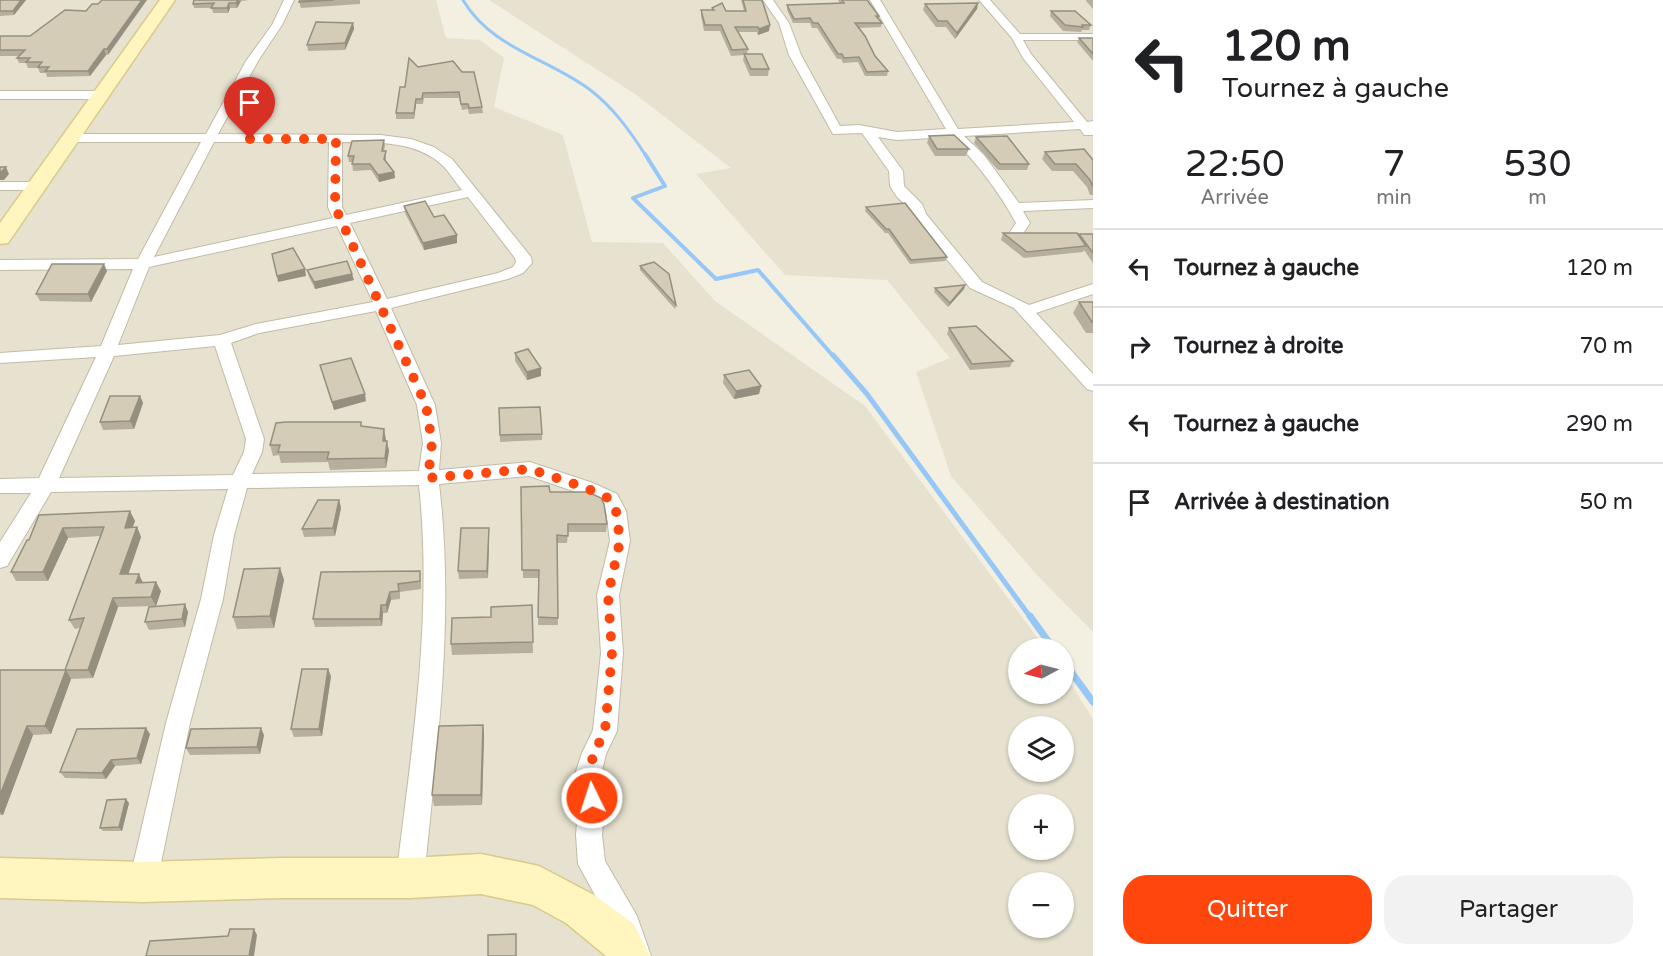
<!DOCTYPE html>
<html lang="fr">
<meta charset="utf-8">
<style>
:root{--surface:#fff;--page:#f2f2f2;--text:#202124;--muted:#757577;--line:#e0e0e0;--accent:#ff460c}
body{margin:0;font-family:"Varela Round",sans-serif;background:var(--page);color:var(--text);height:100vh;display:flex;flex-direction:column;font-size:22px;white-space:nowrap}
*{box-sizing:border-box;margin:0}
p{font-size:20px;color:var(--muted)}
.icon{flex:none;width:33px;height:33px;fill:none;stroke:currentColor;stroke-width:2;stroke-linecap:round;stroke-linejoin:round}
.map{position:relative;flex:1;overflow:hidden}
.details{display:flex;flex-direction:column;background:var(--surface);width:570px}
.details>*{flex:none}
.guide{background:#fff;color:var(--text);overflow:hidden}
.needle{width:39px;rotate:263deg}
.controls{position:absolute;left:1008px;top:638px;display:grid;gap:12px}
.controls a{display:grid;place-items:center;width:66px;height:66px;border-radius:50%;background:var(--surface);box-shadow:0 2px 4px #0004;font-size:30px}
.pin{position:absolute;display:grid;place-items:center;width:51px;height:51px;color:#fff;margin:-62px -26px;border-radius:50% 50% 50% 0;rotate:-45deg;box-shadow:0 0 6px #0007}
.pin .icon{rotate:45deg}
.me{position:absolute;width:66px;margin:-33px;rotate:356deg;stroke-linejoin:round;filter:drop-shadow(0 0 4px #0008)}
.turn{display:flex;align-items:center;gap:21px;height:126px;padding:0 30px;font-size:27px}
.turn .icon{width:78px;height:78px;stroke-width:2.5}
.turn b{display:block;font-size:42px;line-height:51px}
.eta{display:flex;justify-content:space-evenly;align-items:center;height:102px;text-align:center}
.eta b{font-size:36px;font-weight:600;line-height:42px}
.button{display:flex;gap:12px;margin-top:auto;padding:12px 30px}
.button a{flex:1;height:69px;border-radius:24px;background:var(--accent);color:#fff;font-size:24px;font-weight:600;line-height:69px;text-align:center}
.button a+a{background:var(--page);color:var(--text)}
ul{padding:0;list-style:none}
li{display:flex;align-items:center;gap:18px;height:78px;padding:0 30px;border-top:2px solid var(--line)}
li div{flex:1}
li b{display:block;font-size:22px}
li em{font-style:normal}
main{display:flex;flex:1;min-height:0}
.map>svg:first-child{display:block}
.residential{fill:#e7e2cf;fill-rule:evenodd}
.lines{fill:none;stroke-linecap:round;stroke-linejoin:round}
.stream-far3{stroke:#97c7f6;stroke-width:3}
.stream-far2{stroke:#97c7f6;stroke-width:4}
.stream-far1{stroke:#97c7f6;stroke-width:5}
.stream{stroke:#97c7f6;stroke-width:7}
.street-casing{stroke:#c1bba6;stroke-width:2}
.secondary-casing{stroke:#d7ca8c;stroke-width:3}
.street{fill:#fff;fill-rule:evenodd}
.secondary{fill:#fff5bf;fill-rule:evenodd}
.wall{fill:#b6af9d}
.shaded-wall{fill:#948f7f}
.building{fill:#d4ccb6;stroke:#948f7f;stroke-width:1.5}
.route{stroke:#ff460c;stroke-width:10;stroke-dasharray:0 18}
</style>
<main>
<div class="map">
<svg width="1093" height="956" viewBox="0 0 1093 956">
<rect width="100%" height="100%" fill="#f3efe1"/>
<g class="residential">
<path d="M0,0H436L446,38L480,40L504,58L494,107L563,135L592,242L663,243L715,301L865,406L1045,648H1018V693H1064V673L1093,719V956H0ZM1018,726H1064V771H1018ZM1018,804H1064V849H1018ZM1018,882H1064V927H1018Z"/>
<polygon points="489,0 1093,0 1093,632 1036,574 951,476 916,372 950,358 887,280 785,275 696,174 731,168 635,94"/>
</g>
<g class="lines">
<path class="stream-far3" d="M463,0C491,48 547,58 589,89C613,107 630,131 646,156"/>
<polyline class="stream-far2" points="645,154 665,186 633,198 716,279 758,270 834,357"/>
<polyline class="stream-far1" points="833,355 867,394 1031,618"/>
<g class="stream">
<polyline points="1030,616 1053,648"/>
<polyline points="1064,662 1093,702"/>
</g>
<g class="street-casing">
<g id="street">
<path d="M284,0H294L282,25L258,61L218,134L381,135L411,139L434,147L452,159L531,257L532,263L523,273L508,279L391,308L435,405L441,443L439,470L530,462L593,483L617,494L626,511L630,541L619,595L623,653L617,731L606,754L602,771L605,798L602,835L605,861L637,916L651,956H623L615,932L578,864L576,835L579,798L576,771L582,753L593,730L601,653L597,595L610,541L606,511L602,504L579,493L529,476L439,484C455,615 437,748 424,878L420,888L410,892L400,888L396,878C412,748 433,616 419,485L247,488L234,535L223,599L190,723L157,882L153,892L143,896L133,892L129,882L166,723L201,599L214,535L228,489L51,492L7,566L0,568V542L31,493H0V479L39,478L96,357L0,363V353L101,346L133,269L0,270V260L138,259L201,142H71L65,138L71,134H206L246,61L272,25ZM214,142H329L328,207L333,218L154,257ZM342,142C377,143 414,140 441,164C449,171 455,182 462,190L346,215L342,207ZM468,197L515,258L516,262L513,267L498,273L387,299L350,223ZM337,226L373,302L256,324L220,335L118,345L149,267ZM376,311L417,405L423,443L419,471L252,474L262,452L264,439L231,343L259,333ZM215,346L246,439L244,452L233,475L59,478L114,356Z"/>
<path d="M763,0H773L789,23L801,55L840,126L859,125L897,132L946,129L870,0H880L958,129L1074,122L1023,58L1012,38L979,0H990L1020,34H1093V40H1023L1031,54L1087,122L1093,121V135H1084L1080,129L964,136L984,155L1019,203L1093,200V208L1023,211L1030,223L1022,235H1012L1010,232L1016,223C998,190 977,163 951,137L897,140L878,137L903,171L904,186L922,204L926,214L982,282L1029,305L1093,284V294L1036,313L1093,374V391L1087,389L1014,308L970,288L914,218L910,209L897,197L890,186L889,171L862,133L833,134L789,55L779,23Z"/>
<polygon points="0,91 101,91 107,95 101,99 0,99"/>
<polygon points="0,182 37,182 44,186 37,190 0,190"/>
</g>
</g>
<g class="secondary-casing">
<g id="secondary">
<polygon points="160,0 175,0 8,243 0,244 0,223"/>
<polygon points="481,854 539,866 594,895 634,924 650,956 606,956 566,923 533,905 481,894 410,898 281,898 143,902 0,898 0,858 143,862 281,858 410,858"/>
</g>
</g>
<use href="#street" class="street"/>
<use href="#secondary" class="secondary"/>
</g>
<g class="wall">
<polygon points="0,0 26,0 14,15 0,16"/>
<polygon points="194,0 250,0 241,1 237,8 230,8 228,13 213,13 212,8 194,8 193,4"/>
<polygon points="300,0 360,0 360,4 301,8 299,2"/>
<polygon points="741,0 762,0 769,31 758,35 757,32 738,32 748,49 747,54 769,69 768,76 750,76 743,60 744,55 731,56 720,31 704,31 701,16 701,10 712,10 712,8 726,11 744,11"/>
<polygon points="838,0 867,0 879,16 879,19 882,23 881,27 859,28 875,56 888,71 887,76 865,76 858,62 843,63 841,59 837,59 817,28 812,28 810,23 793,23 787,10 787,5 840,4"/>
<polygon points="1086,0 1093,0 1093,9 1086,1"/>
<polygon points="978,3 977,9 955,39 946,27 936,27 923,10 925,4"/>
<polygon points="98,4 108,55 106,55 90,76 47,77 46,73 40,73 38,68 28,68 26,63 19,63 17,58 19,56 0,56 0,36 30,36 86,11"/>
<polygon points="1051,11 1091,25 1089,30 1082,30 1081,32 1063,31 1050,16"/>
<polygon points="353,23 354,29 345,50 308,51 307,45"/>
<polygon points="1079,38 1093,38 1093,61 1077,42"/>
<polygon points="453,61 482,107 483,113 469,114 468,109 462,110 459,98 424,98 423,104 416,104 414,119 396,119 396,113 418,67"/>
<polygon points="929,136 969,149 966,156 935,156 927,143"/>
<polygon points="976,137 1029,164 1027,170 998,170 974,143"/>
<polygon points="384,140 385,146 384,151 386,151 386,161 394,172 395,178 379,182 371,170 353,171 352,162 349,162 348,156"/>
<polygon points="1045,152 1093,160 1093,195 1090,195 1087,187 1073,171 1052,171 1042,159"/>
<polygon points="404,206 434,217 457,235 457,243 424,250 405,213"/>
<polygon points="866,207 947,257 945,261 910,264 888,233 885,233 865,211"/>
<polygon points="1003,233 1078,235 1079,234 1093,234 1093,263 1084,250 1083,252 1024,258 1001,240"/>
<polygon points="640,266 676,305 675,309 640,270"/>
<polygon points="307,270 354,280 315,289 309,277"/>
<polygon points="107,271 91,302 40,301 36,294"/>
<polygon points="965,285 964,289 948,307 934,292 935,288"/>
<polygon points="1079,302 1093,302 1093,333 1086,333 1073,313"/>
<polygon points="949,328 1013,361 1010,367 970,370 947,334"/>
<polygon points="515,353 541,376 527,380 515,361"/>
<polygon points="320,365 366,401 334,410"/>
<polygon points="724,375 761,386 759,394 734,399 723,383"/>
<polygon points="140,396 143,403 134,429 103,430 100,422"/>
<polygon points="499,408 542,434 542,440 500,442"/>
<polygon points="361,422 361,426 386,441 389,451 386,468 330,470 328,462 281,463 279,455 273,456 270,445"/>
<polygon points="521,487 607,524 606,532 568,532 567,543 557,543 558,625 538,625 539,578 523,578"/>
<polygon points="339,500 341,508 335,536 304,537 302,529"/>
<polygon points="39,515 135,521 132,528 137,527 141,537 128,574 161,591 156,606 118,607 93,678 71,679 51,734 33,735 3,815 0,815 0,670 65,670 80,628 75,629 69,620 100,536 68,538 48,581 16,581 11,572 29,540"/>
<polygon points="489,536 488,578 459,579 458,571"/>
<polygon points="280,568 284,580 274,628 237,629 233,617"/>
<polygon points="321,572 421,579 421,589 400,592 400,599 391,600 387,613 383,613 382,626 315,627 313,619"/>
<polygon points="532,605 533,653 452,655 451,644 491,617"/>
<polygon points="188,612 185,627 149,630 145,622"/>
<polygon points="331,676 322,736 294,737 291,729"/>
<polygon points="483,725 484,736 482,805 434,806 432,795"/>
<polygon points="150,734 141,764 115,766 106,779 65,778 60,772"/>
<polygon points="264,735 260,754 190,755 186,748"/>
<polygon points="129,803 122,831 103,831 100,828"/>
</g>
<g class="shaded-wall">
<polygon points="21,0 26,0 14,15 13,11"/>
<polygon points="142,0 147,0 108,55 107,49"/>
<polygon points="238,0 241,1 237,8 236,3"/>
<polygon points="229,3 230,8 228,13 227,8"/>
<polygon points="978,3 977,9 955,39 957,33"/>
<polygon points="353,23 354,29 345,50 345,43"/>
<polygon points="770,25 769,31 758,35 759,29"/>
<polygon points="104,49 106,55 90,76 88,71"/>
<polygon points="416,99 416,104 414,119 414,113"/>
<polygon points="6,167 9,174 4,180 0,180 0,173"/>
<polygon points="394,172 395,178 379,182 378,175"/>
<polygon points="457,235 457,243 424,250 423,243"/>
<polygon points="104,264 107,271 91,302 88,294"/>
<polygon points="305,269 306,276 278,282 277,276"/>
<polygon points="352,274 354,280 315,289 314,282"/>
<polygon points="965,285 964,289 948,307 950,303"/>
<polygon points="541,368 541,376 527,380 527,372"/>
<polygon points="761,386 759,394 734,399 736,391"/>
<polygon points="365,394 366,401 334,410 332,402"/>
<polygon points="140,396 143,403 134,429 130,421"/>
<polygon points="384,429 386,440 385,451 383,441"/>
<polygon points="387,441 389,451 386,468 385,458"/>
<polygon points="339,500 341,508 335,536 333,528"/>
<polygon points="130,511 135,521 129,537 125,528"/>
<polygon points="137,527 141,537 125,584 120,574"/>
<polygon points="63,528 68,538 48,581 43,572"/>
<polygon points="489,528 489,536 488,578 487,571"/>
<polygon points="280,568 284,580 274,628 270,616"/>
<polygon points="139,574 143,583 136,583"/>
<polygon points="156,582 161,591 156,606 151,597"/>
<polygon points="390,592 391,600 387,613 386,605"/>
<polygon points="113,598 118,607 93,678 88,670"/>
<polygon points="185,604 188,612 185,627 182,619"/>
<polygon points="381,605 383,613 382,626 380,619"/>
<polygon points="328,669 331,676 322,736 319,729"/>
<polygon points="66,670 71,679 51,734 45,726"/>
<polygon points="483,725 484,736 482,805 481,795"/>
<polygon points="27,726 33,735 3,815 0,812 0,795"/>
<polygon points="146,728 150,734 141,764 137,758"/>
<polygon points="261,728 264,735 260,754 257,747"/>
<polygon points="111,760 115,766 106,779 102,773"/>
<polygon points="126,799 129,803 122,831 119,827"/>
<polygon points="254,929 257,935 254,956 249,956"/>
</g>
<g class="building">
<polygon points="0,0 21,0 13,11 0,11"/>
<polygon points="102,0 142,0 107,49 104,49 88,71 45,71 49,67 38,67 42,62 26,62 30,58 17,58 25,50 0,50 0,36 30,36 65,10 86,11 92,4 98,4"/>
<polygon points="194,0 238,0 236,3 229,3 227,8 211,8 214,3 193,4"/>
<polygon points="300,0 334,0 299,2"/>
<polygon points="743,0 762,0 770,25 759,29 758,27 735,27 748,49 732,50 721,25 705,25 701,10 714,10 712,8 722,3 726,11 746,11"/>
<polygon points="842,0 867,0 879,16 876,16 882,23 855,23 865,36 875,56 888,71 867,72 859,57 844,58 842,54 838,54 818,23 813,23 810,18 794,19 787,5 844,3"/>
<polygon points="978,3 957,33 947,21 938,21 925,4"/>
<polygon points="1051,11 1075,11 1091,25 1082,25 1083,27 1065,25"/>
<polygon points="316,22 353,23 345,43 307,45"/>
<polygon points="1079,38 1093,38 1093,54"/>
<polygon points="744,54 762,54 769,69 751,69"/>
<polygon points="409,58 418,67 453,61 462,72 474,72 482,107 469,108 468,104 461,104 459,92 423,93 422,99 416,99 414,113 396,113 400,87 405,87"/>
<polygon points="954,135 969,149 937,149 929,136"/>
<polygon points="1007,136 1029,164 1000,164 976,137"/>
<polygon points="384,140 382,151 386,151 384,159 394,172 378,175 370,164 352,164 354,156 348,156 352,141"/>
<polygon points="1084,149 1093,160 1093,187 1090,180 1076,164 1055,164 1045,152"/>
<polygon points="0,167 6,167 0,173"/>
<polygon points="425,201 434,217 444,215 457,235 423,243 404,206"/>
<polygon points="905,203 947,257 911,260 889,229 886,229 866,207"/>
<polygon points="1003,233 1077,233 1086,246 1027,252"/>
<polygon points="1079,234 1093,234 1093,253"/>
<polygon points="293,248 305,269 277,276 272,254"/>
<polygon points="347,261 352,274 314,282 307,270"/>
<polygon points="654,262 669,274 676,305 640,266"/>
<polygon points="52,264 104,264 88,294 36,294"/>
<polygon points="965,285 950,303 935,288"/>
<polygon points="1079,302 1093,302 1093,322 1092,322"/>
<polygon points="976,326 1013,361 972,364 949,328"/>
<polygon points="528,349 541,368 527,372 515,353"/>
<polygon points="351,358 365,394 332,402 320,365"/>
<polygon points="749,370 761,386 736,391 724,375"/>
<polygon points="110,396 140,396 130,421 100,422"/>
<polygon points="540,407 542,434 500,435 499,408"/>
<polygon points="286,422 361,422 361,426 384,429 383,441 387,441 385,458 327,459 329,452 278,452 280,445 270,445 276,423"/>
<polygon points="549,486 550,492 588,492 601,498 604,504 607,524 568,524 568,536 557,535 558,618 538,617 539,570 522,570 521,487"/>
<polygon points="318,500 339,500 333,528 302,529"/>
<polygon points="130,511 125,528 137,527 120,574 139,574 136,583 156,582 151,597 113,598 88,670 66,670 45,726 27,726 0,795 0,670 65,670 84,618 69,620 104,527 63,528 43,572 11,572 27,540 29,540 39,515"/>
<polygon points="461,528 489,528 487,571 458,571"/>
<polygon points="280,568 270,616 233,617 244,569"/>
<polygon points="420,571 420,581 398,584 399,591 390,592 386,605 381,605 380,619 313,619 321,572"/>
<polygon points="185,604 182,619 145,622 149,607"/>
<polygon points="532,605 533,642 451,644 452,618 491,617 491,607"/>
<polygon points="302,669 328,669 319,729 291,729"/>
<polygon points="483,725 481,795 432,795 439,726"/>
<polygon points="146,728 137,758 111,760 102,773 60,772 77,729"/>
<polygon points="261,728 257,747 186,748 191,729"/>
<polygon points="126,799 119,827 100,828 107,800"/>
<polygon points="230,929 254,929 249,956 146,956 150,941 228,936"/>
<polygon points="516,934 516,956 488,956 488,935"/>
</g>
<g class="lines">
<polyline class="route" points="250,139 336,139 335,207 426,405 432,443 428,478 530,469 586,488 610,499 616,511 620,541 608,595 612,653 605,731 594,753 589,771 592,798"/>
</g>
</svg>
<div class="controls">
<a><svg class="needle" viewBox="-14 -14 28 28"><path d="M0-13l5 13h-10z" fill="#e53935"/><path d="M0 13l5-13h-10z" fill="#757577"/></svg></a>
<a><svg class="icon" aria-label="layers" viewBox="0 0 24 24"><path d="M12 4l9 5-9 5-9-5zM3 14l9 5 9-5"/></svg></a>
<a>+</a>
<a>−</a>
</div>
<div class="pin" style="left:250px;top:139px;background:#d93025"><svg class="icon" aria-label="arrive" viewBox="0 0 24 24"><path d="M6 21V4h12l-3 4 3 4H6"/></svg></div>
<svg class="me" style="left:592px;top:798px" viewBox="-20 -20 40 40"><circle r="17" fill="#ff460c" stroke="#fff" stroke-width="3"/><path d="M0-11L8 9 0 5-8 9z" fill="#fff"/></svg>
</div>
<section class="details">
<div class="guide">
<div class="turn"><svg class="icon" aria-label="left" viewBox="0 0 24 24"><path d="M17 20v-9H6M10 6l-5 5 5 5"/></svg><div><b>120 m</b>Tournez à gauche</div></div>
</div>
<div class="eta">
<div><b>22:50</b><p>Arrivée</p></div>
<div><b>7</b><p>min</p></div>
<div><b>530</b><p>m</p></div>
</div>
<ul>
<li><svg class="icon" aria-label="left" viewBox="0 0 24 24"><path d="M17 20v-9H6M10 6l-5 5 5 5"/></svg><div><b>Tournez à gauche</b></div><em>120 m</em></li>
<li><svg class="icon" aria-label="right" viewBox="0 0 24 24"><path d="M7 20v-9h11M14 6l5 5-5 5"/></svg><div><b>Tournez à droite</b></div><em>70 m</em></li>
<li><svg class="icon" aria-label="left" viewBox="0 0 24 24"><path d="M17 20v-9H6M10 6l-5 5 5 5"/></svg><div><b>Tournez à gauche</b></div><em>290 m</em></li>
<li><svg class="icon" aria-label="arrive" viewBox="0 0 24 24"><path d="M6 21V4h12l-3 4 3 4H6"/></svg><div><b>Arrivée à destination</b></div><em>50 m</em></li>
</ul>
<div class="button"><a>Quitter</a><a>Partager</a></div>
</section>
</main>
